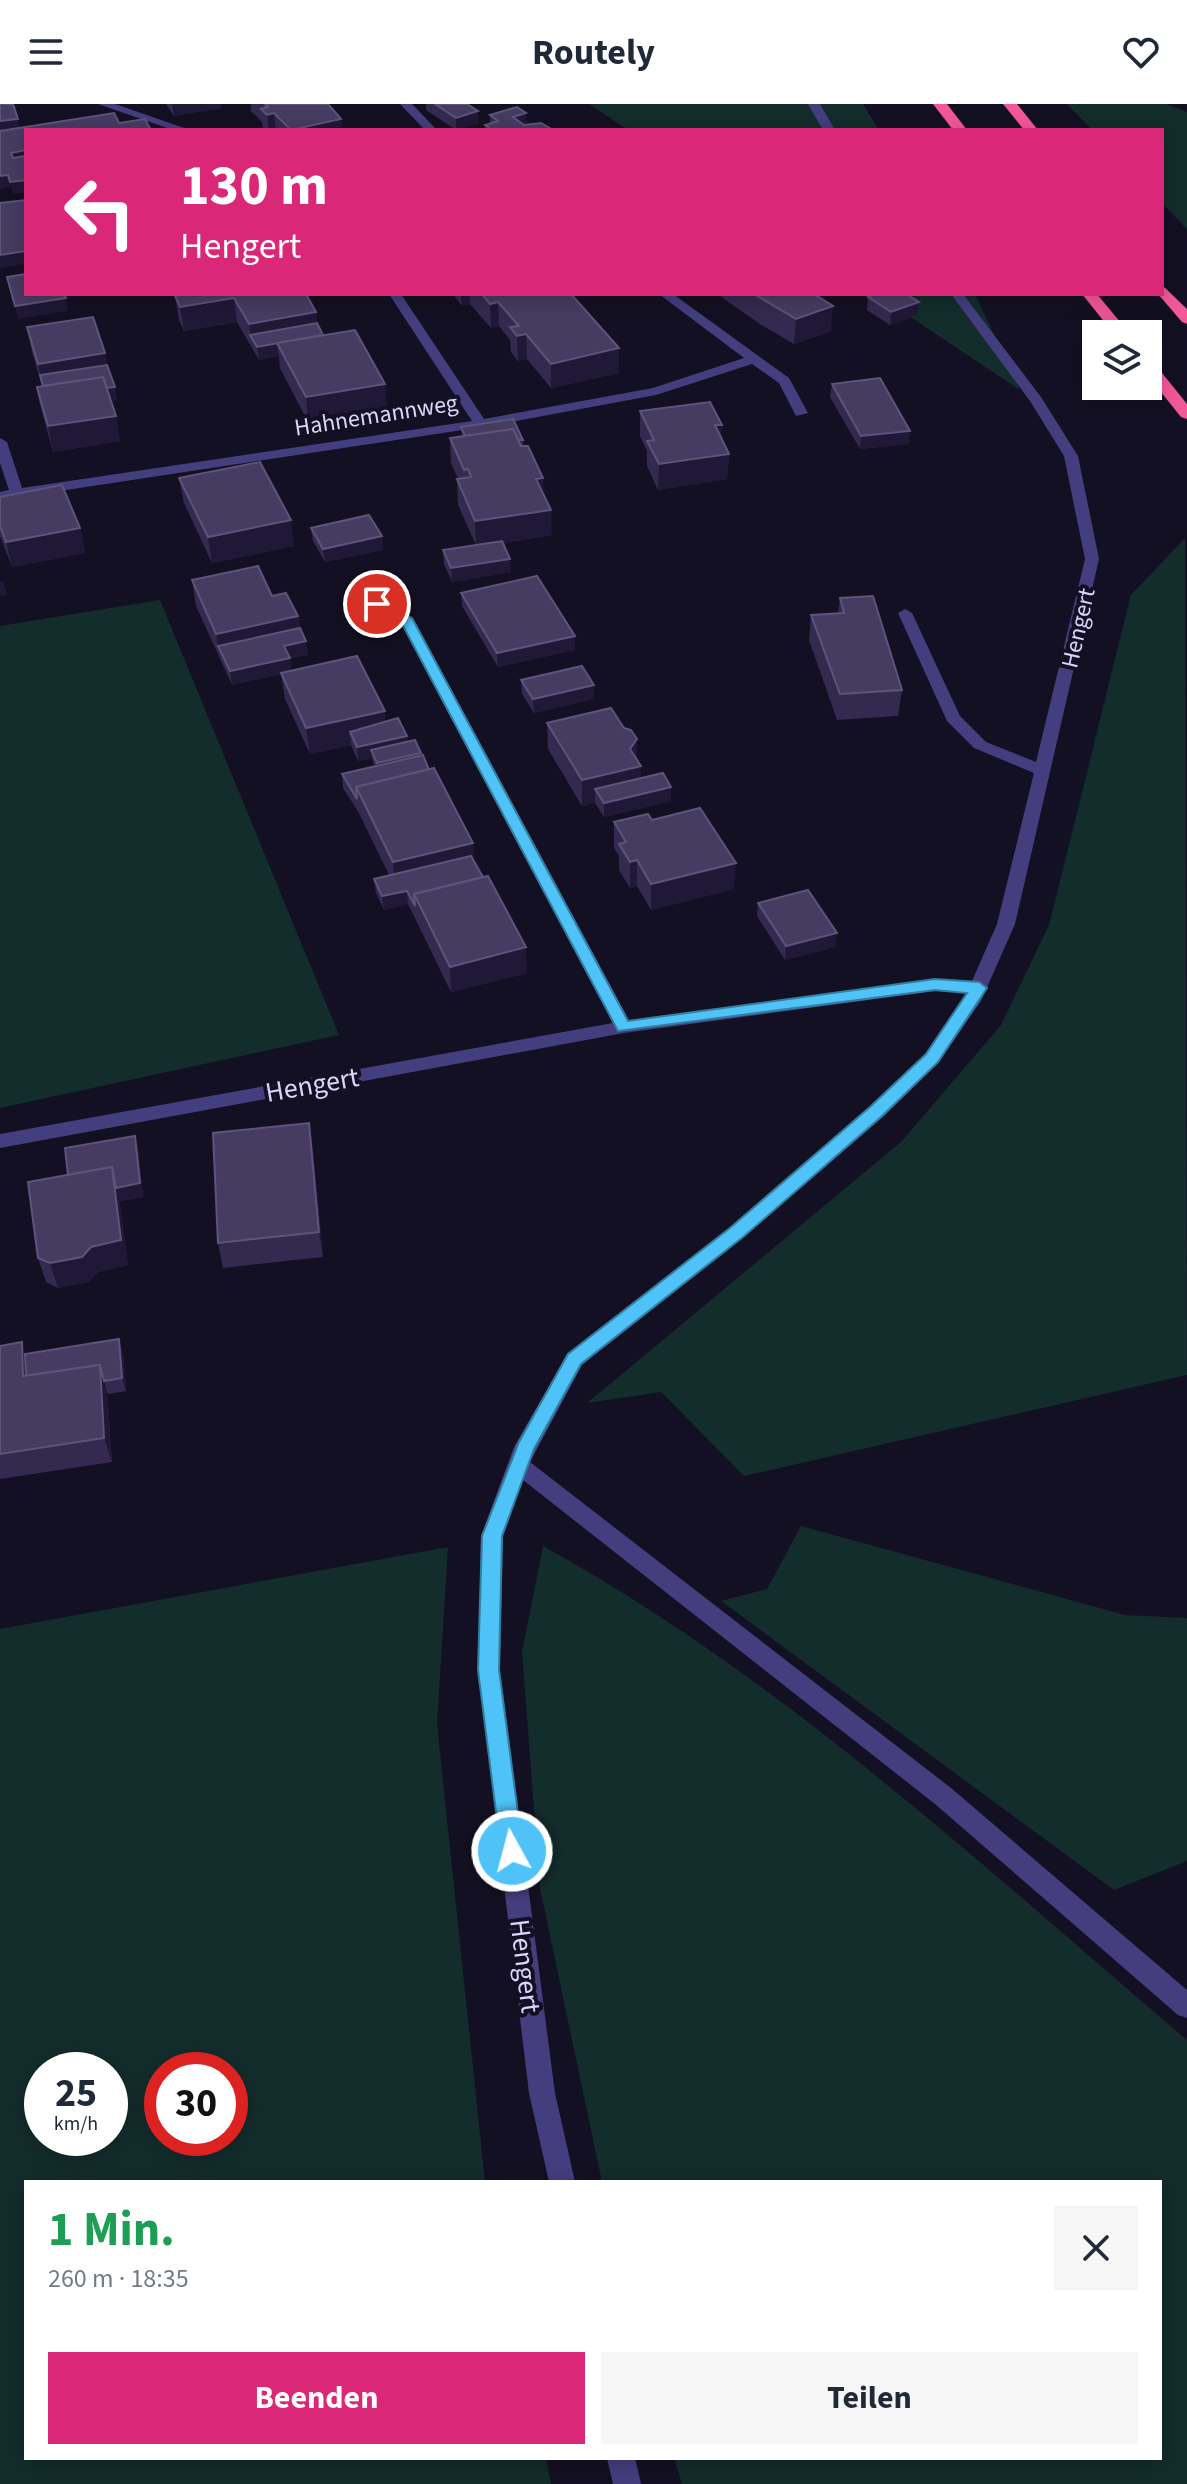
<!DOCTYPE html>
<html lang="de">
<meta charset="utf-8">
<style>
:root{--surface:#fff;--page:#f6f6f7;--text:#1f2937;--muted:#747a83;--accent:#db2777}
body{margin:0;font-family:"Source Sans 3",sans-serif;background:var(--page);color:var(--text);height:100vh;display:flex;flex-direction:column;font-size:30px;white-space:nowrap}
*{box-sizing:border-box;margin:0}
p{font-size:26px;color:var(--muted)}
.icon{flex:none;width:44px;height:44px;fill:none;stroke:currentColor;stroke-width:2;stroke-linecap:round;stroke-linejoin:round}
.map{position:relative;flex:1;overflow:hidden}
.side{position:absolute;left:24px;top:2076px;width:1138px;height:280px;display:flex;flex-direction:column;background:var(--surface);border-radius:0px;box-shadow:0 4px 20px #0003}
.side>*{flex:none}
.top-card{position:absolute;left:24px;top:24px;width:1140px;height:168px;border-radius:0px;box-shadow:0 4px 20px #0003;background:#db2777;color:#fff;overflow:hidden}
.fabs{position:absolute;left:1082px;top:216px;display:grid;gap:16px}
.fabs a{display:grid;place-items:center;width:80px;height:80px;border-radius:0px;background:var(--surface);box-shadow:0 4px 20px #0003;font-size:40px}
.speed{position:absolute;left:24px;top:1948px;display:flex;gap:16px;font-size:40px;font-weight:700;text-align:center}
.speed>*{display:grid;place-content:center;width:104px;height:104px;border-radius:50%;background:var(--surface);box-shadow:0 4px 20px #0003;line-height:1}
.speed small{font-size:20px;font-weight:400}
.speed .limit{border:12px solid #d22;background:#fff;color:#111}
.pin{position:absolute;display:grid;place-items:center;width:68px;height:68px;color:#fff;margin:-34px;border:4px solid #fff;border-radius:50%;box-shadow:0 2px 8px #0007}
.me{position:absolute;width:88px;margin:-44px;rotate:353deg;stroke-linejoin:round;filter:drop-shadow(0 0 6px #0008)}
.turn{display:flex;align-items:center;gap:28px;height:168px;padding:0 24px;font-size:36px}
.turn .icon{width:104px;height:104px;stroke-width:2.5}
.turn b{display:block;font-size:56px;line-height:68px}
.round{display:grid;place-items:center;flex:none;width:84px;height:84px;border-radius:0px;background:var(--page)}
.headline{display:flex;align-items:center;justify-content:space-between;height:136px;padding:0 24px}
h1{font-size:48px;font-weight:700;line-height:60px;color:#1e9e55}
.button{display:flex;gap:16px;margin-top:auto;padding:16px 24px}
.button a{flex:1;height:92px;border-radius:0px;background:var(--accent);color:#fff;font-size:32px;font-weight:700;line-height:92px;text-align:center}
.button a+a{background:var(--page);color:var(--text)}
header{display:flex;justify-content:space-between;align-items:center;height:104px;padding:0 24px;background:var(--surface);font-size:36px;font-weight:700}
.map>svg:first-child{display:block}
.green{fill:#132c2c;fill-rule:evenodd}
.lines{fill:none;stroke-linecap:round;stroke-linejoin:round}
.minor{fill:#443e7e;fill-rule:evenodd}
.highway{fill:#f35899;fill-rule:evenodd}
.wall{fill:#342a4f}
.shaded-wall{fill:#1f1836}
.building{fill:#463c62;stroke:#5d547a;stroke-width:2}
.route{fill:#4fc3f7;stroke:#337fa1;stroke-width:2}
.labels{text-anchor:middle;stroke-width:8;stroke-linejoin:round;paint-order:stroke}
.far-street-label{font-size:24px;fill:#dbd4fc;stroke:#141023}
.street-label{font-size:28px;fill:#dbd4fc;stroke:#141023}
</style>
<header><svg class="icon" aria-label="menu" viewBox="0 0 24 24"><path d="M4 6h16M4 12h16M4 18h16"/></svg>Routely<svg class="icon" aria-label="heart" viewBox="0 0 24 24"><path d="M12 20l-8-8c-3-5 5-10 8-4 3-6 11-1 8 4z"/></svg></header>
<div class="map">
<svg width="1187" height="2380" viewBox="0 0 1187 2380">
<rect width="100%" height="100%" fill="#141023"/>
<g class="green">
<polygon points="589,0 863,0 879,26 628,26"/>
<polygon points="1067,0 1166,0 1187,8 1187,125 1162,99 1162,26 1092,26"/>
<polygon points="876,190 975,190 1020,286"/>
<polygon points="1185,434 1187,1271 744,1372 661,1288 587,1299 901,1038 1001,921 1049,821 1131,491"/>
<polygon points="160,496 339,931 0,1004 0,522"/>
<polygon points="801,1422 1125,1511 1187,1514 1187,1757 1114,1786 721,1497 767,1485"/>
<path d="M543,1442C781,1573 981,1761 1187,1936V2380H682L674,2354H1160V2078H602L540,1784L522,1548Z"/>
<path d="M448,1443L437,1620L485,2078H26V2354H546L551,2380H0V1525ZM42,1966H110V2034H42ZM230,1966V2034H162V1966Z"/>
</g>
<g class="lines">
<g class="minor">
<polygon points="98,0 115,0 190,26 173,26"/>
<polygon points="400,0 412,0 437,26 425,26"/>
<polygon points="808,0 820,0 835,26 823,26"/>
<polygon points="389,190 401,190 484,315 653,284 744,254 659,190 673,190 789,274 808,309 796,312 779,279 752,260 656,291 489,322 0,396 0,388 9,386 0,359 0,334 7,338 22,384 472,317"/>
<polygon points="951,190 963,190 1041,293 1078,352 1099,455 1015,820 981,897 938,959 883,1013 744,1133 582,1261 530,1358 951,1684 1187,1886 1187,1914 1178,1911 935,1700 523,1376 503,1432 500,1566 555,1989 575,2078 549,2078 529,1989 478,1566 481,1432 514,1343 568,1249 730,1123 869,1003 926,949 967,889 935,887 624,929 0,1044 0,1030 613,919 400,517 372,503 370,500 377,496 413,514 629,916 935,875 972,877 997,820 1034,669 974,644 947,617 898,509 905,505 912,509 960,612 986,638 1036,658 1085,455 1064,352 1030,297"/>
<polygon points="607,2354 635,2354 641,2380 613,2380"/>
</g>
<g class="highway">
<polygon points="933,0 947,0 967,26 953,26"/>
<polygon points="1003,0 1017,0 1038,26 1024,26"/>
<polygon points="1162,181 1187,205 1187,220 1182,218 1158,190 1162,190"/>
<polygon points="1082,190 1097,190 1130,230 1114,230"/>
<polygon points="1148,257 1154,259 1187,300 1187,315 1181,313 1148,272"/>
</g>
</g>
<g class="wall">
<polygon points="166,0 221,0 221,4 174,12"/>
<polygon points="251,0 328,0 341,15 342,26 263,26 262,18 251,7"/>
<polygon points="426,0 467,0 479,20 456,26 426,6"/>
<polygon points="490,11 527,20 553,26 485,26 485,21 490,20"/>
<polygon points="306,190 318,221 323,231 385,280 387,304 308,318 280,264 279,252 259,256 237,218 184,227 179,216 175,192"/>
<polygon points="455,190 571,190 619,269 551,284 527,255 518,257 511,248 510,236 499,222 491,224 470,200 462,202 455,193"/>
<polygon points="717,190 814,190 831,227 794,240 760,220"/>
<polygon points="868,193 919,198 917,211 890,221 867,206"/>
<polygon points="27,223 107,261 117,296 111,297 116,312 120,337 53,348 39,297 36,283 42,282 32,248"/>
<polygon points="832,280 909,340 860,345 830,293"/>
<polygon points="640,307 721,334 729,350 727,375 658,386 647,362 647,347 640,332"/>
<polygon points="461,323 523,336 523,342 543,390 552,431 503,439 511,468 452,478 444,460 443,446 476,441 458,401 457,375 458,375 451,359 450,334 462,332"/>
<polygon points="179,374 294,442 212,459 184,399"/>
<polygon points="0,393 80,424 85,449 12,463 0,432"/>
<polygon points="311,424 382,432 383,446 325,458 313,437"/>
<polygon points="192,476 272,492 298,512 300,524 308,551 290,554 291,567 386,618 422,651 429,666 473,739 474,757 527,869 451,888 408,800 384,806 376,789 374,775 389,771 359,709 343,684 342,670 374,662 372,654 358,657 351,641 310,650 285,595 281,570 232,581 196,502"/>
<polygon points="461,489 575,532 575,546 498,563 462,502"/>
<polygon points="840,494 902,586 898,612 837,616 809,536 811,511 838,509"/>
<polygon points="521,576 594,595 534,609 522,590"/>
<polygon points="547,619 637,656 641,674 671,697 604,713 595,699 582,702 548,645"/>
<polygon points="652,716 734,785 651,806 637,782 630,784 619,766 619,752 614,744 614,718"/>
<polygon points="758,799 835,843 785,856 757,812"/>
<polygon points="309,1019 313,1045 323,1153 223,1164 218,1139"/>
<polygon points="135,1032 138,1045 143,1093 120,1097 119,1094 128,1161 98,1168 89,1178 58,1184 46,1178 38,1154 68,1071"/>
<polygon points="0,1242 25,1250 123,1248 126,1287 108,1290 107,1288 112,1358 0,1375"/>
</g>
<g class="shaded-wall">
<polygon points="172,0 221,0 221,4 174,12"/>
<polygon points="478,7 479,20 456,26 456,14"/>
<polygon points="274,9 276,26 269,26 267,11"/>
<polygon points="526,9 527,21 513,25 513,13"/>
<polygon points="18,15 22,38 0,41 0,17"/>
<polygon points="341,15 342,26 293,26"/>
<polygon points="26,46 26,59 14,61 11,49"/>
<polygon points="8,71 11,83 0,85 0,72"/>
<polygon points="26,76 26,88 13,90 10,78"/>
<polygon points="26,147 26,160 0,164 0,151"/>
<polygon points="461,190 470,190 470,200 462,202"/>
<polygon points="66,194 68,207 18,215 15,202"/>
<polygon points="234,194 237,218 184,227 180,203"/>
<polygon points="498,198 499,222 491,224 490,200"/>
<polygon points="919,198 917,211 890,221 891,208"/>
<polygon points="833,202 831,227 794,240 796,215"/>
<polygon points="316,208 319,232 277,240 279,252 259,256 257,243 250,231 252,244 249,220"/>
<polygon points="526,230 527,255 518,257 517,232"/>
<polygon points="619,244 619,269 551,284 551,260"/>
<polygon points="105,249 110,274 43,284 38,260"/>
<polygon points="385,280 387,304 308,318 306,293"/>
<polygon points="115,283 117,296 44,308 40,294"/>
<polygon points="116,312 120,337 53,348 48,322"/>
<polygon points="715,321 722,321 720,346"/>
<polygon points="910,327 909,340 860,345 861,332"/>
<polygon points="729,350 727,375 658,386 659,360"/>
<polygon points="543,374 544,399 536,375"/>
<polygon points="551,406 552,431 476,443 475,417"/>
<polygon points="291,416 294,442 212,459 208,433"/>
<polygon points="80,424 85,449 12,463 6,438"/>
<polygon points="382,432 383,446 325,458 323,445"/>
<polygon points="510,455 511,468 452,478 451,464"/>
<polygon points="3,477 7,491 0,492 0,478"/>
<polygon points="298,512 302,538 306,537 308,551 290,554 292,568 232,581 230,567 218,542 216,530"/>
<polygon points="575,532 575,546 498,563 497,549"/>
<polygon points="594,581 594,595 534,609 533,595"/>
<polygon points="385,607 387,633 350,628 351,641 310,650 306,624"/>
<polygon points="407,632 409,645 371,646 372,654 358,657 357,643"/>
<polygon points="637,635 637,661 641,662 640,688 595,685 595,699 582,702 582,676 630,645"/>
<polygon points="421,649 422,663 379,673 377,659"/>
<polygon points="671,683 671,697 604,713 604,699"/>
<polygon points="473,739 475,765 395,784 393,758"/>
<polygon points="637,756 637,782 630,784 630,758"/>
<polygon points="736,759 734,785 651,806 651,780"/>
<polygon points="407,787 408,800 384,806 382,792"/>
<polygon points="837,829 835,843 785,856 786,842"/>
<polygon points="526,843 527,869 451,888 450,863"/>
<polygon points="309,1019 313,1045 323,1153 319,1128"/>
<polygon points="135,1032 138,1045 143,1093 120,1097 119,1094 128,1161 98,1168 89,1178 58,1184 50,1159 112,1063"/>
<polygon points="119,1235 123,1248 126,1287 122,1274"/>
<polygon points="22,1238 30,1263 31,1283 23,1272"/>
<polygon points="100,1261 107,1288 112,1358 104,1334"/>
</g>
<g class="building">
<polygon points="0,0 13,0 18,15 0,17"/>
<polygon points="265,0 328,0 341,15 291,26 274,9 267,11 261,5 268,3"/>
<polygon points="435,0 467,0 478,7 456,14"/>
<polygon points="517,3 526,9 513,13 524,21 541,19 553,26 492,26 485,21 498,17 490,11"/>
<polygon points="114,9 119,19 145,15 151,26 26,26 26,46 11,49 13,54 26,52 26,76 10,78 8,71 0,72 0,27"/>
<polygon points="26,96 26,147 0,151 0,99"/>
<polygon points="26,170 26,190 64,190 66,194 15,202 7,173"/>
<polygon points="185,190 306,190 316,208 249,220 234,194 180,203 175,192"/>
<polygon points="482,190 571,190 619,244 551,260 526,230 517,232 510,223 519,222 498,198 490,200"/>
<polygon points="754,190 814,190 833,202 796,215"/>
<polygon points="876,190 906,190 919,198 891,208 868,193"/>
<polygon points="93,213 105,249 38,260 27,223"/>
<polygon points="317,219 323,231 257,243 250,231"/>
<polygon points="355,226 385,280 306,293 277,239"/>
<polygon points="107,261 115,283 107,284 103,273 43,282 40,271"/>
<polygon points="103,273 116,312 48,322 37,283"/>
<polygon points="880,274 910,327 861,332 832,280"/>
<polygon points="710,298 722,321 715,321 729,350 659,360 647,337 654,336 640,307"/>
<polygon points="513,315 523,336 518,336 513,325 465,332 461,323"/>
<polygon points="513,325 521,342 528,342 543,374 536,375 551,406 475,417 457,375 471,373 468,365 464,366 450,334"/>
<polygon points="260,358 291,416 208,433 179,374"/>
<polygon points="62,381 80,424 6,438 0,422 0,393"/>
<polygon points="369,411 382,432 323,445 311,424"/>
<polygon points="502,437 510,455 451,464 443,446"/>
<polygon points="258,462 272,492 286,489 298,512 216,530 192,476"/>
<polygon points="537,472 575,532 497,549 461,489"/>
<polygon points="873,492 902,586 840,590 811,511 844,509 840,494"/>
<polygon points="300,524 306,537 284,542 290,554 230,567 218,542"/>
<polygon points="357,552 385,607 306,624 281,569"/>
<polygon points="582,562 594,581 533,595 521,576"/>
<polygon points="611,604 624,624 631,626 637,635 630,645 641,662 582,676 547,619"/>
<polygon points="398,614 407,632 357,643 350,628"/>
<polygon points="415,636 421,649 377,659 371,646"/>
<polygon points="423,651 429,666 356,683 357,695 342,670"/>
<polygon points="434,664 473,739 393,758 356,683"/>
<polygon points="663,669 671,683 604,699 595,685"/>
<polygon points="700,704 736,759 651,780 637,756 630,758 619,740 626,738 614,718 648,710 652,716"/>
<polygon points="471,752 483,773 414,790 415,802 407,787 382,792 374,775"/>
<polygon points="488,772 526,843 450,863 414,790"/>
<polygon points="808,786 837,829 786,842 758,799"/>
<polygon points="309,1019 319,1128 218,1139 213,1029"/>
<polygon points="135,1032 140,1079 116,1084 112,1063 68,1071 65,1044"/>
<polygon points="112,1063 121,1136 91,1143 82,1153 50,1159 38,1154 28,1078"/>
<polygon points="119,1235 122,1274 104,1277 100,1261 26,1272 25,1250"/>
<polygon points="22,1238 23,1272 100,1261 104,1334 0,1350 0,1242"/>
</g>
<polygon class="route" points="372,497 381,497 412,514 628,917 935,875 979,878 987,884 938,958 882,1012 743,1133 581,1260 534,1345 502,1432 499,1566 523,1747 519,1754 512,1757 504,1754 501,1747 478,1566 482,1432 519,1338 568,1250 730,1124 870,1003 926,950 967,889 935,886 618,927 400,516 372,503"/>
<g class="labels">
<g class="far-street-label">
<text transform="translate(376 311) rotate(-9)" y="8">Hahnemannweg</text>
<text transform="translate(1078 524) rotate(-77)" y="8">Hengert</text>
</g>
<g class="street-label">
<text transform="translate(312 980) rotate(-10)" y="10">Hengert</text>
<text transform="translate(526 1862) rotate(83)" y="10">Hengert</text>
</g>
</g>
</svg>
<div class="fabs">
<a><svg class="icon" aria-label="layers" viewBox="0 0 24 24"><path d="M12 4l9 5-9 5-9-5zM3 14l9 5 9-5"/></svg></a>
</div>
<div class="speed"><div>25<small>km/h</small></div><div class="limit">30</div></div>
<div class="pin" style="left:377px;top:500px;background:#d93025"><svg class="icon" aria-label="arrive" viewBox="0 0 24 24"><path d="M6 21V4h12l-3 4 3 4H6"/></svg></div>
<svg class="me" style="left:512px;top:1747px" viewBox="-20 -20 40 40"><circle r="17" fill="#4fc3f7" stroke="#fff" stroke-width="3"/><path d="M0-11L8 9 0 5-8 9z" fill="#fff"/></svg>
<div class="top-card">
<div class="turn"><svg class="icon" aria-label="left" viewBox="0 0 24 24"><path d="M17 20v-9H6M10 6l-5 5 5 5"/></svg><div><b>130 m</b>Hengert</div></div>
</div>
<section class="side">
<div class="headline"><div><h1>1 Min.</h1><p>260 m · 18:35</p></div><a class="round"><svg class="icon" aria-label="close" viewBox="0 0 24 24"><path d="M6 6l12 12M18 6L6 18"/></svg></a></div>
<div class="button"><a>Beenden</a><a>Teilen</a></div>
</section>
</div>
